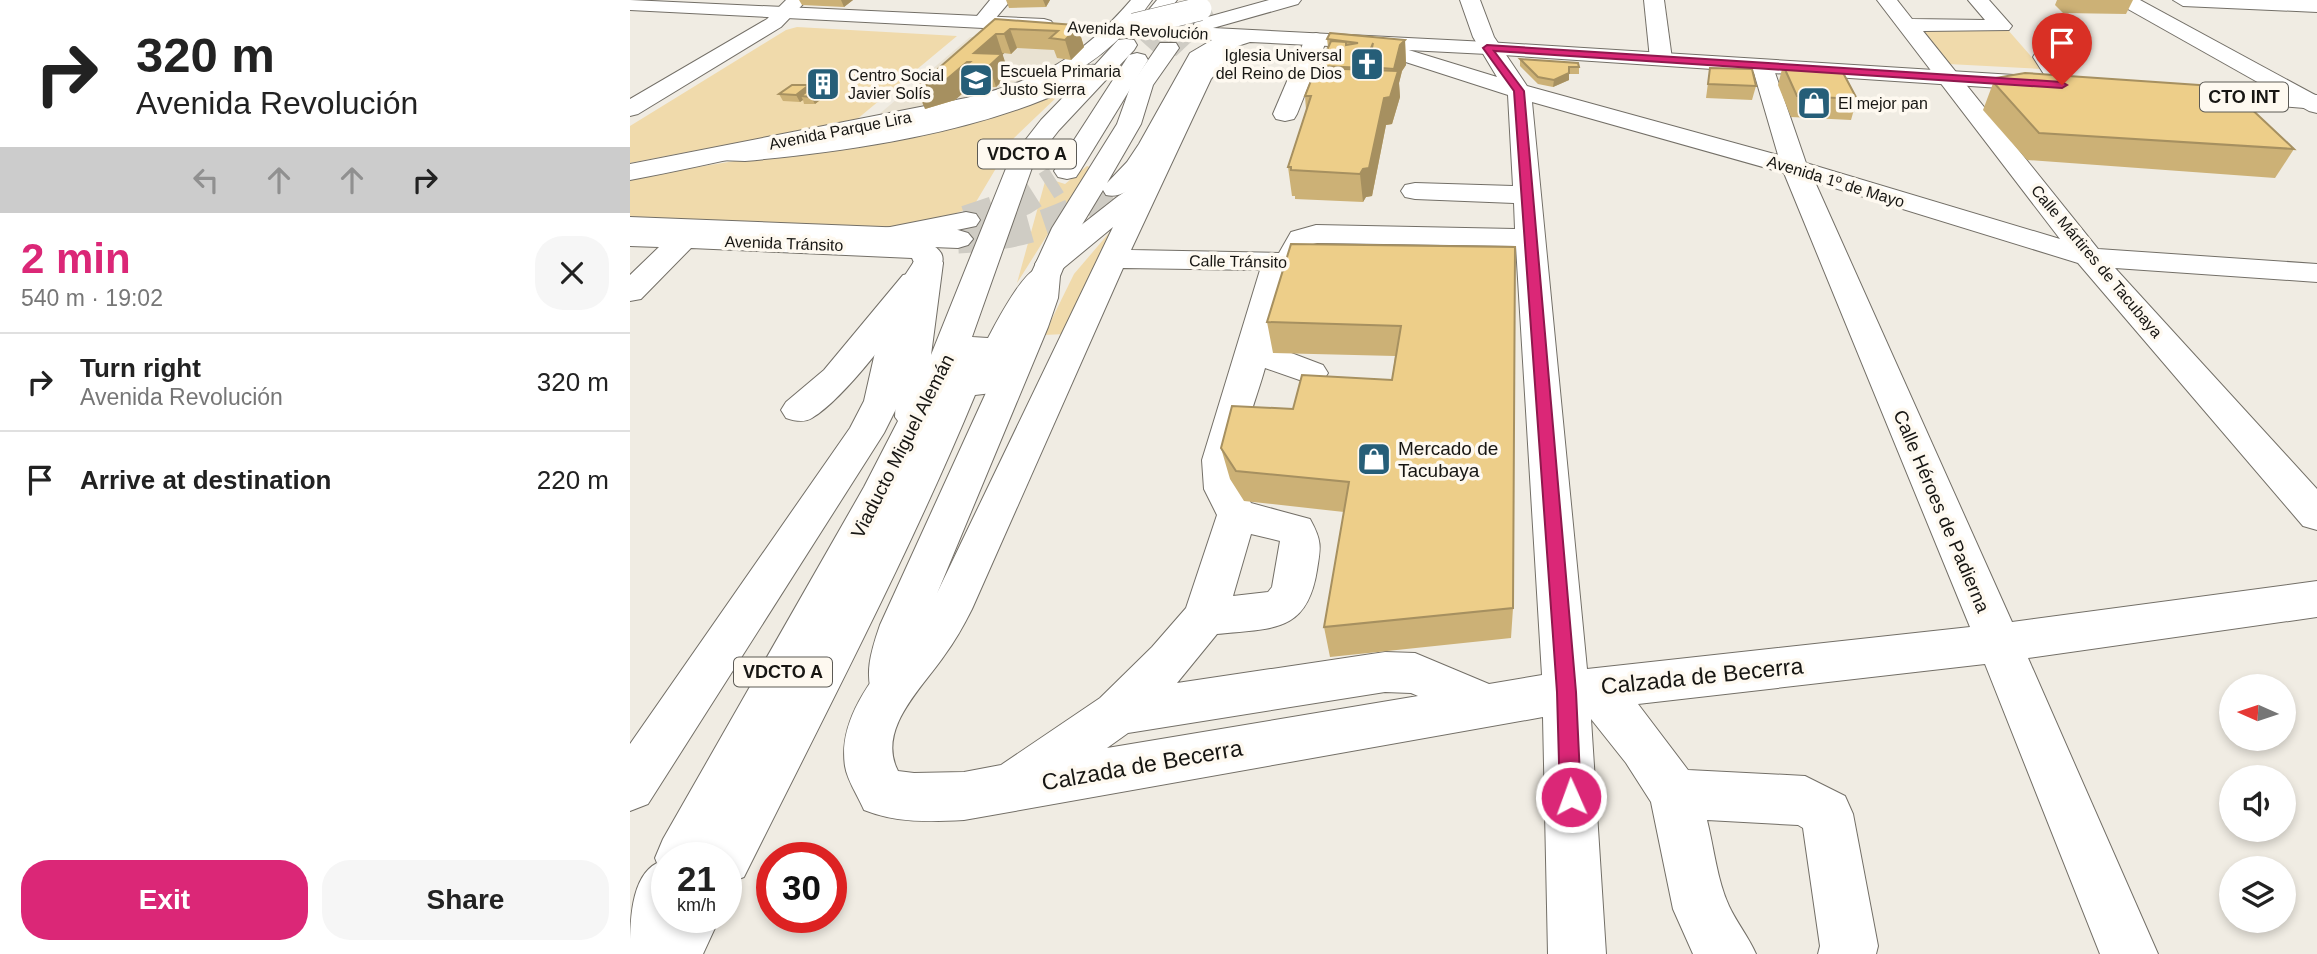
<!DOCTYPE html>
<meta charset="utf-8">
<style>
:root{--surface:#fff;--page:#f6f6f6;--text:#222;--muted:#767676;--line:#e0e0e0;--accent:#db2777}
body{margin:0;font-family:Arial,sans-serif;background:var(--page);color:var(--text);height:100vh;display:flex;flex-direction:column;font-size:26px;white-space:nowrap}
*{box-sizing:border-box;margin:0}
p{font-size:23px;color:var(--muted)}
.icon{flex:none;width:38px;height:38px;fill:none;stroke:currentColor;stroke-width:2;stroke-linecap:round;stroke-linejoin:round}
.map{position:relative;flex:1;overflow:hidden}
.panel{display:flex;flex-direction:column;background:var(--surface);width:630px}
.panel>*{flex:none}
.hud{background:#fff;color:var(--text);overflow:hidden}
.needle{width:46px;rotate:273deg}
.controls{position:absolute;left:1589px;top:674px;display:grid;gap:14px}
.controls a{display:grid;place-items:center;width:77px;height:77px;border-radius:50%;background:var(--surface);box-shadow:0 4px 10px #0003;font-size:35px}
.speed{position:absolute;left:21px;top:842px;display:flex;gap:14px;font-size:35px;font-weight:700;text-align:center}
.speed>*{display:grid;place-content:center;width:91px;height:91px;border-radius:50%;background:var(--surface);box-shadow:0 4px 10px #0003;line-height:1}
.speed small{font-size:18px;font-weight:400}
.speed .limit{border:10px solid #d22;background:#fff;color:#111}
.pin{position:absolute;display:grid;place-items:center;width:60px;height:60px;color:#fff;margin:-72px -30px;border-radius:50% 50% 50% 0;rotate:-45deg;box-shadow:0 0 7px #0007}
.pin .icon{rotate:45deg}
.me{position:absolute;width:77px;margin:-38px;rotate:358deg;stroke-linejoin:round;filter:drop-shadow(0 0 5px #0008)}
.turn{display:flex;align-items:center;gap:24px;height:147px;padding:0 21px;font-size:32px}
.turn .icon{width:91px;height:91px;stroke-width:2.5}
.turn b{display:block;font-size:49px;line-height:60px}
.lanes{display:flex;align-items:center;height:66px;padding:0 21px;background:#0003;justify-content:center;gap:35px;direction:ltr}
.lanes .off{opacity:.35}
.round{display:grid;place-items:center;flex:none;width:74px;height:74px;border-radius:28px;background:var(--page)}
.headline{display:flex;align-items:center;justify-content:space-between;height:119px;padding:0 21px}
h1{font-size:42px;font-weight:600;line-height:52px;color:var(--accent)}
.button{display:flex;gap:14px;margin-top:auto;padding:14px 21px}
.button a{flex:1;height:80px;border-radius:28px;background:var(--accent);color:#fff;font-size:28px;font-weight:600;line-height:80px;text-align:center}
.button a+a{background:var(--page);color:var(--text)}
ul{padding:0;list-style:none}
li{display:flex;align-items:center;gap:21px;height:98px;padding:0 21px;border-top:2px solid var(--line)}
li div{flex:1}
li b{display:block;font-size:26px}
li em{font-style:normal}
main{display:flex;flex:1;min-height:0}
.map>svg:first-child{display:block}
.built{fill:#e9e2d2}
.green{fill:#f0daab}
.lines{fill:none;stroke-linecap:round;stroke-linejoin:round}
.major-tunnel-far1{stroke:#cfccc4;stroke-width:23;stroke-dasharray:23 11;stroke-linecap:butt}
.major-tunnel{stroke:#cfccc4;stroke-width:29;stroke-dasharray:29 15;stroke-linecap:butt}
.highway-tunnel-far1{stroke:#cfccc4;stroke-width:23;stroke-dasharray:23 11;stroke-linecap:butt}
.highway-tunnel{stroke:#cfccc4;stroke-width:29;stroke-dasharray:29 15;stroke-linecap:butt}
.minor-casing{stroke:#736f67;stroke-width:2}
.major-casing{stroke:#736f67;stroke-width:2}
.highway-casing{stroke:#736f67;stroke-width:2}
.minor{fill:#fff;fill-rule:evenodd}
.major{fill:#fff;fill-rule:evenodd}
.highway{fill:#fff;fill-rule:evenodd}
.major-bridge-casing{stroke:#736f67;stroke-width:24;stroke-linecap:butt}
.major-bridge{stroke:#fff;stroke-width:23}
.wall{fill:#ccb176}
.shaded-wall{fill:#a69060}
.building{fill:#edce89;stroke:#a69060;stroke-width:2}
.route{fill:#db2777;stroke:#8e194d;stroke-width:2}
.labels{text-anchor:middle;stroke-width:7;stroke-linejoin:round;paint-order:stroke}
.far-street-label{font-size:16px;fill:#171613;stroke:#fef9f0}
.far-poi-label{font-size:16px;fill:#171613;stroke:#fef9f0;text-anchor:start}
.shield{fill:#fef9f0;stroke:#5c5a55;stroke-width:2}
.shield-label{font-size:18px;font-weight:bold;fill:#171613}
.street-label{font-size:19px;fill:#171613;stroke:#fef9f0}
.poi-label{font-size:19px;fill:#171613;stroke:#fef9f0;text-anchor:start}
.near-street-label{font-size:23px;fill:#171613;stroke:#fef9f0}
</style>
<main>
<section class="panel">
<div class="hud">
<div class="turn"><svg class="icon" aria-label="right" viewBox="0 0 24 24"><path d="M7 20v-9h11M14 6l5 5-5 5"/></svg><div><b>320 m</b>Avenida Revolución</div></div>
<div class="lanes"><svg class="icon off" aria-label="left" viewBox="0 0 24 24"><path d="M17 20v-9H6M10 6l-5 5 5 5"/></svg><svg class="icon off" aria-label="ahead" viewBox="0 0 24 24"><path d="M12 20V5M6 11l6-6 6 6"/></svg><svg class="icon off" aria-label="ahead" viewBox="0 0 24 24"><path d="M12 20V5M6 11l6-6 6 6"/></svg><svg class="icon" aria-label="right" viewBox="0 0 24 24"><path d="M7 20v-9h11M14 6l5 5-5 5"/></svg></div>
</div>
<div class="headline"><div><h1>2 min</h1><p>540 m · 19:02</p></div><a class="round"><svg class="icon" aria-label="close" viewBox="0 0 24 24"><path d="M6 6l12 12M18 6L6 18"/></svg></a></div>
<ul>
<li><svg class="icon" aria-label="right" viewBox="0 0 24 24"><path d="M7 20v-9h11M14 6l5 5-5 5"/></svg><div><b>Turn right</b><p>Avenida Revolución</p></div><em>320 m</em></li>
<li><svg class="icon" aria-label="arrive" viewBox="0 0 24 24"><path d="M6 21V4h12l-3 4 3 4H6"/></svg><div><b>Arrive at destination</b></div><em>220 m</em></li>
</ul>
<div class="button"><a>Exit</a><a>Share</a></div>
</section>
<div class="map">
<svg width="1687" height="954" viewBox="0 0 1687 954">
<rect width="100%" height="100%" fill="#f0ece3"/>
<polygon class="built" points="340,37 444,42 454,47 409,77 339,100 247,116"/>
<g class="green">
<polygon points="167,27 327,36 226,120 0,163 0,126 156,30"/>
<polygon points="1288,29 1378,30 1412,69 1318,64"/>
<polygon points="430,94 384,138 343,207 307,220 260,229 0,219 0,178 297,130"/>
<polygon points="457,166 460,167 387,283 416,178 435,184"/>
<polygon points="485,226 436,334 414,335 444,274"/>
</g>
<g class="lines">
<polyline class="major-tunnel-far1" points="538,48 560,27 590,13"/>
<path class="major-tunnel" d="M328,239C390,236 433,222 486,189"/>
<polyline class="highway-tunnel-far1" points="517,46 551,8"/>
<polyline class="highway-tunnel" points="336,220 393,201 426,180"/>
<g class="minor-casing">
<g id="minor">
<polygon points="156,0 177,0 151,27 8,114 0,116 0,99 137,19"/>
<polygon points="360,0 381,0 359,26 345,26 342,22"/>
<path d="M830,0H850L864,37L897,86L1148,155L1122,66L1125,61H1141L1176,163L1430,239L1247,0H1267L1282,19L1355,20L1338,0H1359L1382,26L1379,30L1293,31L1468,249L1687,264V282L1485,268L1687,489V530L1673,526L1448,263L1185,182L1382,622L1687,581V617L1398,658L1528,954H1470L1355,664L1008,704L1058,770L1175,776L1215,796L1223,814L1248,946L1246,954H1188L1190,946L1173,828L1168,825L1077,820C1084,848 1087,880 1099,906C1107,923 1118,936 1126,954H1063L1043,909L1021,802L996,763L961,719L976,954H918L913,717L334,820C299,822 267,823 234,810C228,796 217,780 215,766C205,699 280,643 309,589L483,227L431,270L420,273L409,270L405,264L409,258C433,239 458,220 482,201C489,195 502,188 507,181C526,154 567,27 607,38L611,42L581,79L501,250L649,253L661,232L686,225L885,229L884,203L785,199L775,197L771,191L775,185L785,183L883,186L878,95L726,46L722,42L726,38L733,36L867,77L843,37ZM902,102L1154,173L1340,627L957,669ZM687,243L886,246L912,675L859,684L785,653L755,652L547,683L587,634C641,628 677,634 687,570C691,546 692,541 680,519L621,503C597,464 624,409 635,368L681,384L693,381L698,373L693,365L656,351L653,343L672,271L684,268L688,262L684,256L678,254L683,244ZM493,268L630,270L572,460L574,489L587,515L556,608L522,647L470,698L371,765L334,772L284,773L268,771C246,729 293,687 314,656C325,641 334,625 342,609ZM621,534L650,541L642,587L638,592L603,596ZM755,692L781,693L788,696L477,748L498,733Z"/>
<polygon points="1014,0 1034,0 1042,59 1039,64 1023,64 1020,59"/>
<polygon points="1486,0 1510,0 1687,96 1687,113 1679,111 1489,4"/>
<polygon points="1543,0 1687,0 1687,12 1553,6"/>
<polygon points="686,33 693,35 697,39 667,114 664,119 655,121 646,119 643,114 675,39 679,35"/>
<polygon points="1441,48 1449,50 1452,55 1449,60 1429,62 1443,85 1440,90 1424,90 1403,57 1406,52"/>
<path d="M0,228L289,240C304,244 320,253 309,269L298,272L287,269L282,258L61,248L11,299L0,301V275L29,247L0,246Z"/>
<path d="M284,273L295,275L299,282C275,317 217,397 182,418C174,423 165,421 156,418L151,410L156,402L194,370L273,275Z"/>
</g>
</g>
<g class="major-casing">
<g id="major">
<polygon points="0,0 414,19 421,21 424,25 421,29 414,31 0,10"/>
<path d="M501,0H522C445,110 328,112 209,136C139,150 70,167 0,180V164L336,98C410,80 451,58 501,0Z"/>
<path d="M639,0H671L668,4L583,28L857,42L1416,77L1424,79L1427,84L1424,89L1416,91L857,54L620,42C606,47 586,51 576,63C554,92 521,206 476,195L473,190L450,228L430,276L428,298L418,327L294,625L286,655L285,687L279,702L262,708L245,702C233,676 241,651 250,625L386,327L396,298L400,276L422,228L487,124L501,85L530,43H546L549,48L523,85L511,124L477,183L497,162L509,144L560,53L582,40L556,37L553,33L556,29L566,27L564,24L567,20Z"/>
<polygon points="1557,86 1687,95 1687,109 1549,98 1545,93 1549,88"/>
<polygon points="0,217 328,230 338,233 343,239 338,245 328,248 0,235"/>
<polygon points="298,254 309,257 313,263 288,304 270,401 254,433 18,804 0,811 0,744 220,428 234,401 256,304 287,257"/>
</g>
</g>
<g class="highway-casing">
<g id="highway">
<path d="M527,0H547C539,11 534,20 520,16L517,12Z"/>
<path d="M496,39L504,40L507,45L504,50L429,130L404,162L342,337L358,338C367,321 389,279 404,270C411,265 419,268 426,270L430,276L405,310L362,393L345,395C277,559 193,718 114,877L96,884V858H37V917H90L73,954H0C0,924 0,877 27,863L25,858L33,839L234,487L268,421L265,417L268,349L283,263L287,257L298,254L309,257L313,263L301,355L379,161L411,120L443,87C345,133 222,151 115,161L88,160L84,155L88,150L97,147C188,141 283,127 371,99C389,93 452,62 465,65L488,40Z"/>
<polygon points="507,53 515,55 518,60 450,171 446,177 437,179 428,177 424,171 499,55"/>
<polygon points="336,212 346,214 350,220 346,226 255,245 245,242 241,236 245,230"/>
</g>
</g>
<use href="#minor" class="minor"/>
<use href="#major" class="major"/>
<use href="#highway" class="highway"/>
<g class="major-bridge-casing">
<polyline id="major-bridge" points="504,25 570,9"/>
</g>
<use href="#major-bridge" class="major-bridge"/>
</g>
<g class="wall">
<polygon points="169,0 223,0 214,7 172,5"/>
<polygon points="376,0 420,0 416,7 379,8"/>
<polygon points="1427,0 1503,0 1496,14 1433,13 1425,5"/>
<polygon points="365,19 448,27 454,47 441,60 427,58 424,50 387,48 381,54 373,53 372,54 379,74 366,87 342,88 341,86 325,100 295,109"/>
<polygon points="697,39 775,40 776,65 772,71 769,83 770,97 762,124 756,125 742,196 736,197 733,202 665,199 665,196 662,196 658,167 676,110 675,96 690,68 690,66 698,47"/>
<polygon points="890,59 949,67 949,74 939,74 939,80 923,87 908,84 890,66"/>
<polygon points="1153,65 1227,99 1221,120 1161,117 1148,85"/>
<polygon points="1080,68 1126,86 1122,100 1076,98"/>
<polygon points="1365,78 1664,149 1645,178 1397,160 1353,110"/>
<polygon points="179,85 181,89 194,97 185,104 174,104 173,100 170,102 153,101 149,94"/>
<polygon points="885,247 883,608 881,638 700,657 694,627 714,512 614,501 600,479 591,448 663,409 762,380 765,356 643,353 637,322"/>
</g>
<g class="shaded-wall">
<polygon points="211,0 223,0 214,7"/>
<polygon points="413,0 420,0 416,7"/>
<polygon points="448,27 454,47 441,60 435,40"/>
<polygon points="380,29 387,48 381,54 374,34"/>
<polygon points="366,34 379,74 366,87 359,66 344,53"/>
<polygon points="775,40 776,65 772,71 769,83 770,97 762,124 756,125 742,196 736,197 733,202 730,174 754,98 765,81 764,69 770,45"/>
<polygon points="743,43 738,67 740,90 738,94 735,63"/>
<polygon points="337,62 339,67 334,67 341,86 325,100 295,109 286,88"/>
<polygon points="197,73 200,80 201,86 185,89 182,82"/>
<polygon points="939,73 939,80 923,87 924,80"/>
<polygon points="179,85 183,93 171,96 173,100 170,102 166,95"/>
<polygon points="190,90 194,97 185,104 181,97"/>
</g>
<g class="building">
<polygon points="365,19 445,25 448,27 435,40 420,38 428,31 380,29 374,34 366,34 344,53 372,54 359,66 334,67 340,62 337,62 317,79 286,88"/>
<polygon points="700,33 775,40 770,45 764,69 738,67 743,43 735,63 738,63 736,68 690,66 701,41 716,42 716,45 728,43 697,39"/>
<polygon points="890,59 948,63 949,67 939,67 939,73 924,80 908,77"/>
<polygon points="1153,65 1211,69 1227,99 1167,96"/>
<polygon points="686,68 768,71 760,97 754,98 739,168 733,169 730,174 661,170 661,167 658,167 681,96 675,96"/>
<polygon points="1080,68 1122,69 1126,86 1078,84"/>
<polygon points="183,73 197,73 198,79 182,82"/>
<polygon points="1395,73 1598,87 1664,149 1409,133 1364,83 1365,78"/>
<polygon points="162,85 179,85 166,95 149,94"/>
<polygon points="180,89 190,90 181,97 171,96"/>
<polygon points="661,244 885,247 883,608 694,627 719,482 606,471 591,448 602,406 663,409 672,375 762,380 771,326 637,322"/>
</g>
<polygon class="route" points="857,45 1432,82 1437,85 1432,88 864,51 894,91 946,692 951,797 948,804 941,807 933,804 930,797 927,692 884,91 853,48"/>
<defs>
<g id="church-square" transform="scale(1.75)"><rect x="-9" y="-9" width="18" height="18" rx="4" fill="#265e78" stroke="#fef9f0"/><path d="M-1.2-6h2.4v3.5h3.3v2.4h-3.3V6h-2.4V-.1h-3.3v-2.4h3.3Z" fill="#fff"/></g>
<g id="school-square" transform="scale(1.75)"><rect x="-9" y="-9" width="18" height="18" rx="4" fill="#265e78" stroke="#fef9f0"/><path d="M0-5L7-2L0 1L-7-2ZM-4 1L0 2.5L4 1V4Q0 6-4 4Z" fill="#fff"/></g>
<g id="building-square" transform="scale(1.75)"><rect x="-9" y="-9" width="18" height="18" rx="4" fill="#265e78" stroke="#fef9f0"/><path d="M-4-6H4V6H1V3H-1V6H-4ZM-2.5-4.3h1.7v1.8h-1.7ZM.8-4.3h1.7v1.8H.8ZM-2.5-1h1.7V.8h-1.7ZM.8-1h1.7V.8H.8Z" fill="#fff"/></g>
<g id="shop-square" transform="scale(1.75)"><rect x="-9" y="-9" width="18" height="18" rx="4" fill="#265e78" stroke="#fef9f0"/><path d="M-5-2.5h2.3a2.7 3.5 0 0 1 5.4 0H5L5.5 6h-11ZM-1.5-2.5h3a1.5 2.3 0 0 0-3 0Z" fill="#fff"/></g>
</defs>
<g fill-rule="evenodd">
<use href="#church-square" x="737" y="64"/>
<use href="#school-square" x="346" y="80"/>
<use href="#building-square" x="193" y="84"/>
<use href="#shop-square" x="1184" y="103"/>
<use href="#shop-square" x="744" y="459"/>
</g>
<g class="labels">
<g class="far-street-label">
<text transform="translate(508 30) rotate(3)" y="6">Avenida Revolución</text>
<text transform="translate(210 130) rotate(-11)" y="6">Avenida Parque Lira</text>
<text transform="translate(1206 181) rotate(17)" y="6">Avenida 1º de Mayo</text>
<text transform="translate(154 243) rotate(2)" y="6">Avenida Tránsito</text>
<text transform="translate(608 261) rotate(1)" y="6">Calle Tránsito</text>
<text transform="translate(1467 261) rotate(50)" y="6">Calle Mártires de Tacubaya</text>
</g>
<g class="far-poi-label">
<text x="712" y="61" text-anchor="end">Iglesia Universal<tspan x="712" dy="18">del Reino de Dios</tspan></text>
<text x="370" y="77">Escuela Primaria<tspan x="370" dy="18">Justo Sierra</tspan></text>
<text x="218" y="81">Centro Social<tspan x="218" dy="18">Javier Solís</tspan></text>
<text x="1208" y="109">El mejor pan</text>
</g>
<g class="shield">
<rect x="1570" y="82.5" width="88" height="29" rx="5"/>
<rect x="348" y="139.5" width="98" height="29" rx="5"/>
<rect x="104" y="657.5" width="98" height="29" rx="5"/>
</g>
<g class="shield-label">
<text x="1614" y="103">CTO INT</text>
<text x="397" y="160">VDCTO A</text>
<text x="153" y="678">VDCTO A</text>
</g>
<g class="street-label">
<text transform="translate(272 446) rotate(-63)" y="7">Viaducto Miguel Alemán</text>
<text transform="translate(1312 511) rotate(67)" y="7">Calle Héroes de Padierna</text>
</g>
<g class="poi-label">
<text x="768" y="455">Mercado de<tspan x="768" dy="22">Tacubaya</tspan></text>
</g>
<g class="near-street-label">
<text transform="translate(1072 676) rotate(-6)" y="8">Calzada de Becerra</text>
<text transform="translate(512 765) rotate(-10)" y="8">Calzada de Becerra</text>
</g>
</g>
</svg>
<div class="controls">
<a><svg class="needle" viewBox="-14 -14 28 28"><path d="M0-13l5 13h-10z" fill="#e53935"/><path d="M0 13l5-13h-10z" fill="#767676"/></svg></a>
<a><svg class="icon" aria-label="sound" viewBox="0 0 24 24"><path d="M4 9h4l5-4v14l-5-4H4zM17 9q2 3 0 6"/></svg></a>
<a><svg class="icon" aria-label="layers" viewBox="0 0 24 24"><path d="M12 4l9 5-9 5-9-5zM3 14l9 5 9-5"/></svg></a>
</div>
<div class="speed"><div>21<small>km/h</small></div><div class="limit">30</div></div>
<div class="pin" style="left:1432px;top:85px;background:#d93025"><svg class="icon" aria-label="arrive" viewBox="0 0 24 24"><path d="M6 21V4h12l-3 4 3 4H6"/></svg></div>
<svg class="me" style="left:941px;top:797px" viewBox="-20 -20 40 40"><circle r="17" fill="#db2777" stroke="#fff" stroke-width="3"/><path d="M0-11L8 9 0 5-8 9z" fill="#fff"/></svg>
</div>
</main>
